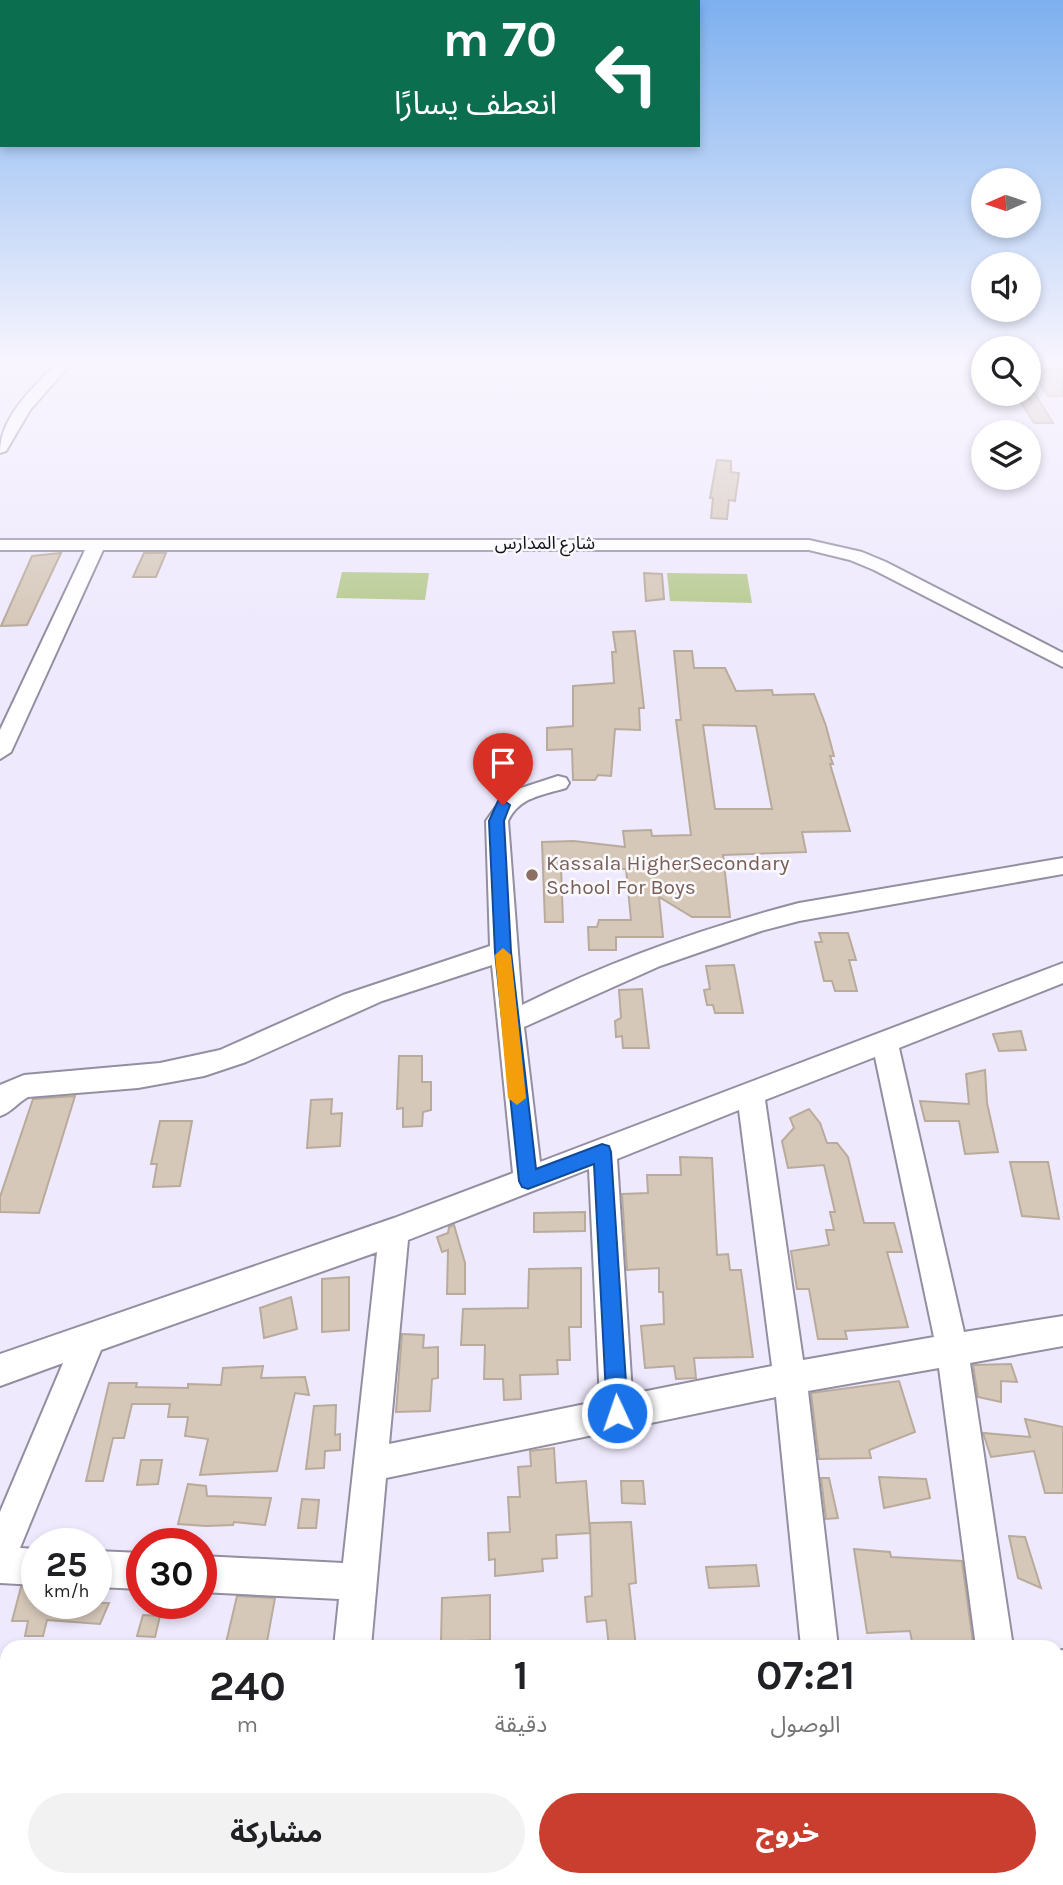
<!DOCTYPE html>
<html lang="ar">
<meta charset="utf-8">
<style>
:root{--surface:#fff;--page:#f2f2f2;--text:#202124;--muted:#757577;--accent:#ca3e2f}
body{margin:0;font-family:Karla,"Noto Sans Arabic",sans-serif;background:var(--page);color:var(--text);direction:rtl;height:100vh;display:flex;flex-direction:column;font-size:26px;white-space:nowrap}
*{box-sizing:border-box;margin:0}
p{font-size:23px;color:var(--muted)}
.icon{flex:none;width:38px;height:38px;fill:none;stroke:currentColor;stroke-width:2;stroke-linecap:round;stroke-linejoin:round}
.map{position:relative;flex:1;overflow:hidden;direction:ltr}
.panel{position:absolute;left:0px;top:1640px;width:1064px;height:247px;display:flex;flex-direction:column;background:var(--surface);border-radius:21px 21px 0 0;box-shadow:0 4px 10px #0003;direction:rtl}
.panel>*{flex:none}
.guide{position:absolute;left:0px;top:0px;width:700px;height:147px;box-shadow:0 4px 10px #0003;direction:rtl;background:#0b6e4f;color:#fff;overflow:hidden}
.needle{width:46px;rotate:267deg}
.buttons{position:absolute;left:971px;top:168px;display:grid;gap:14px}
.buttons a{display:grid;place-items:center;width:70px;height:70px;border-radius:50%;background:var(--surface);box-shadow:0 4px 10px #0003;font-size:35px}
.speed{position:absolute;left:21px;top:1528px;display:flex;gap:14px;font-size:35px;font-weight:700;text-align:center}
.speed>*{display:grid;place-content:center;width:91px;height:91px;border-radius:50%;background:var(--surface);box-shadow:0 4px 10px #0003;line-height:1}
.speed small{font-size:18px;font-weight:400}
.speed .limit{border:10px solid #d22;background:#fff;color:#111}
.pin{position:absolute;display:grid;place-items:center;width:60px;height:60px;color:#fff;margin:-72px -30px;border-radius:50% 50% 50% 0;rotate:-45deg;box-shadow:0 0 7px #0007}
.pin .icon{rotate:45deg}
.me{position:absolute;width:77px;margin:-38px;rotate:357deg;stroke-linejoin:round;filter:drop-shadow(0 0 5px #0008)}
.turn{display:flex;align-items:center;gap:24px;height:147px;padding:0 28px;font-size:32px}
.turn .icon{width:91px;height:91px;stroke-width:2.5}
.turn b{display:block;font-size:49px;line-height:60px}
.eta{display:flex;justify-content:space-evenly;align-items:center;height:119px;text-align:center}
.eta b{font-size:42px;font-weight:700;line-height:49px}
.button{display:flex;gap:14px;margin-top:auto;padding:14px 28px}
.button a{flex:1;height:80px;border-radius:42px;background:var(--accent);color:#fff;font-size:28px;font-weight:700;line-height:80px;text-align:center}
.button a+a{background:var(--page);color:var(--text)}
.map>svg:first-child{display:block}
.green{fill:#b7ca90}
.building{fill:#d6c8b9;stroke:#b8ab9c;stroke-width:2;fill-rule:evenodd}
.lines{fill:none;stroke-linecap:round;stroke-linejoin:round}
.minor-casing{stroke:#938ea0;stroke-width:4}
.minor{fill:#fff;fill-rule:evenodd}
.route{fill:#1a73e8;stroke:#114b97;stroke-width:2}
.slow{fill:#f59e0b}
.education-dot{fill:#8d6e63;stroke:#faf9fd;stroke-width:2.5}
.labels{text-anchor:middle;stroke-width:5;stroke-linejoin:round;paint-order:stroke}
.far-street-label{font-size:18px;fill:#131117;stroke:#faf9fd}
.education-label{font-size:21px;fill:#785e54;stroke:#faf9fd;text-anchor:start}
</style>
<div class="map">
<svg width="1063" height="1885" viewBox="0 0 1063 1885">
<rect width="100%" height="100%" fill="#efe9fd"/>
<g class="green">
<polygon points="342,572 429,573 425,600 336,598"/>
<polygon points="667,573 747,574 752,603 670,601"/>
</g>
<g class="building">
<polygon points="1031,369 1063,369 1063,396 1048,396"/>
<polygon points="1016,394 1035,394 1053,423 1034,423"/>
<polygon points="717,460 731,461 731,472 739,473 735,501 729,500 727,519 711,518 713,498 710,498"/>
<polygon points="61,553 27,625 1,626 32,556"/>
<polygon points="144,553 166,553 156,577 133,577"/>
<polygon points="644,573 662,574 664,599 646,601"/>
<polygon points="635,631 644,708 639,708 640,730 615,729 611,776 598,775 595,780 573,780 572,749 547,750 547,728 573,726 573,686 614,683 612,652 616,652 613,632"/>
<path d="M674,651H692L694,668H725L736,691L772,690L773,695L814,694L826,726L834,756H830L833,764H830L850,831L802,832L806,852L723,855L730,917H692L659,897L663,937H616V950H589L588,927H597L599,920H631L626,869L561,866L563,922H545L542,842L574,841L625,847L623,831L651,830L652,836L691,835L676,720H681ZM703,725L756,726L772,809H715Z"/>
<polygon points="819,933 848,933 856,960 849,960 857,991 835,991 832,981 824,981 815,942 822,942"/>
<polygon points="734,965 743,1013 715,1013 713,1005 707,1005 704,990 710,989 706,966"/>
<polygon points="642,989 649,1048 623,1048 622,1036 616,1037 615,1021 621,1018 619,990"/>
<polygon points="1021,1031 1026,1050 999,1051 993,1034"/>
<polygon points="399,1056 422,1056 422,1082 431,1082 431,1110 423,1112 422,1126 403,1127 403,1108 397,1109"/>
<polygon points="985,1070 987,1103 998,1152 965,1154 959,1121 925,1121 920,1101 969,1104 966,1074"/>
<polygon points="75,1096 39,1213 0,1212 0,1197 33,1099"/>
<polygon points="332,1099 331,1114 342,1113 340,1146 307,1148 311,1100"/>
<polygon points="809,1109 820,1123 827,1143 837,1143 848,1157 864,1223 894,1223 902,1252 887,1252 908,1327 845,1331 847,1339 818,1339 809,1289 797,1289 791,1251 829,1245 826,1230 834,1230 830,1212 835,1212 824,1165 788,1168 782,1141 794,1128 790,1118"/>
<polygon points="160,1121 192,1121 180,1186 153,1187 157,1164 151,1164"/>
<polygon points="680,1157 712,1158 717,1255 728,1254 730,1270 741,1270 753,1357 694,1358 696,1378 676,1379 674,1366 645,1368 641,1326 664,1324 663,1292 659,1292 659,1268 627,1270 622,1194 648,1193 647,1175 681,1175"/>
<polygon points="1010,1162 1048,1162 1059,1219 1022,1216"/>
<polygon points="585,1212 585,1231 534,1232 534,1213"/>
<polygon points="454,1225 465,1263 465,1294 447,1294 448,1250 442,1252 437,1237 448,1233 449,1227"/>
<polygon points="581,1268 581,1327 569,1327 570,1360 557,1360 558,1374 520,1375 521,1399 504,1400 503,1379 484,1379 485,1345 461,1345 463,1309 528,1308 529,1269"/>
<polygon points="349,1277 349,1330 322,1332 322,1279"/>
<polygon points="291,1297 297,1329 264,1338 260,1308"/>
<polygon points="402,1334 424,1335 423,1348 438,1347 438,1378 432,1379 430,1411 396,1412"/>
<polygon points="1011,1364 1017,1382 1001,1381 1001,1402 978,1397 973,1365"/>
<polygon points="263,1366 261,1378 305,1377 309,1395 295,1393 277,1471 200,1475 208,1439 185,1436 188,1417 168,1417 170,1404 132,1404 124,1438 113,1438 103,1481 86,1481 109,1383 137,1383 136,1387 188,1388 188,1384 221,1385 223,1368"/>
<polygon points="899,1381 915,1432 869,1450 871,1458 819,1459 811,1393"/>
<polygon points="336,1405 335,1435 340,1434 340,1450 325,1451 324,1468 306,1469 314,1406"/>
<polygon points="1025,1419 1063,1427 1063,1493 1045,1493 1034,1451 991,1457 983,1433 1030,1437"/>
<polygon points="554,1448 556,1483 586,1481 590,1533 556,1535 557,1558 542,1559 543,1571 495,1576 495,1559 489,1560 488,1533 510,1532 508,1497 520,1497 518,1467 531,1466 530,1451"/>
<polygon points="141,1460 162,1460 158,1484 137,1485"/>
<polygon points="879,1477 926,1479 930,1498 884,1508"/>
<polygon points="821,1478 829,1478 838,1518 826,1519"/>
<polygon points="621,1481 643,1481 645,1504 622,1503"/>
<polygon points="188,1484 206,1486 207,1496 271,1498 265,1525 234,1522 233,1525 206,1526 178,1524"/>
<polygon points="302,1499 319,1500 316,1528 298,1528"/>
<polygon points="631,1522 636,1583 629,1584 636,1647 609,1647 606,1620 587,1622 585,1597 592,1596 590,1523"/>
<polygon points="1009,1536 1025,1537 1041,1588 1018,1578"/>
<polygon points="854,1549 890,1552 891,1557 962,1561 973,1643 913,1647 910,1631 867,1633"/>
<polygon points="756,1565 759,1586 709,1588 706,1567"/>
<polygon points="21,1587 37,1588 37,1603 109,1603 100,1624 47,1620 43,1636 25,1636 28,1621 12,1621"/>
<polygon points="490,1595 490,1640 441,1642 442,1598"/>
<polygon points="237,1596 275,1598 266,1647 225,1647"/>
<polygon points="143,1615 160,1616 155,1637 137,1636"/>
</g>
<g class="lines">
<g class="minor-casing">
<g id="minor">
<path d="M59,360H74L30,410L6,451L0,453C0,415 35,387 59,360Z"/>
<polygon points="0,540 809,540 862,552 886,562 1063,653 1063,667 874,570 850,560 809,550 103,550 11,752 0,759 0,730 85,550 0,550"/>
<path d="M558,776L566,778L569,783L566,788C543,795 519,797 508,821L522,1005C610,961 703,928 799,903L1063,858V874L799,921L761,931L660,966L524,1027L540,1162L1063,963V983L899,1048L964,1332L1063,1316V1346L970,1363L1013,1647H976L939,1368L808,1391L838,1647H801L776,1397L386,1478L371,1647H334L339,1599L201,1592V1556L343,1563L377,1252L101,1350L20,1548L37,1549V1585L0,1583V1512L63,1363L0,1386V1354L394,1218L513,1173L492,965L382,1001L246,1062L204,1076L138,1088L28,1097C17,1103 12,1112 0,1116V1085L24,1075L160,1063L220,1050L343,995L490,946L486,821L506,793ZM875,1057L934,1337L803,1360L765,1100ZM739,1110L772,1366L632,1394L617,1159ZM589,1169L600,1401L389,1444L408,1240Z"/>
<polygon points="96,1551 142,1553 142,1589 96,1587"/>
<polygon points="1063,1650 1063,1688 1057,1689 1057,1651"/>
<polygon points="1057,1867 1063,1885 1022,1885 1022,1880 1057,1880"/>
<polygon points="107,1880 167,1880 164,1885 104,1885"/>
<polygon points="304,1880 346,1880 345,1885 303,1885"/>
<polygon points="821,1880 862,1880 864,1885 822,1885"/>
</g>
</g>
<use href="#minor" class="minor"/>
</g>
<linearGradient id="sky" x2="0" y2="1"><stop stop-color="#7db0ef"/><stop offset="0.58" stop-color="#f8f5fe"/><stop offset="1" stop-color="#f8f5fe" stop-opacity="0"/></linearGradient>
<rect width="1063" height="624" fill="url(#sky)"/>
<polygon class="route" points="503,800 510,805 504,821 511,952 536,1169 602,1144 609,1146 611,1152 628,1413 625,1421 617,1424 610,1421 607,1413 594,1164 528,1189 522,1187 519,1181 495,952 489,821 498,801"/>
<polygon class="slow" points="503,948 511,955 526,1098 517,1105 508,1098 495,955"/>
<circle class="education-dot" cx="532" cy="875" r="7"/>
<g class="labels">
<g class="far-street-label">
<text x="545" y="549">شارع المدارس</text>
</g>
<g class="education-label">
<text x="546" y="870">Kassala HigherSecondary<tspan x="546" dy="24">School For Boys</tspan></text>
</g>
</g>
</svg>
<div class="buttons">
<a><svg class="needle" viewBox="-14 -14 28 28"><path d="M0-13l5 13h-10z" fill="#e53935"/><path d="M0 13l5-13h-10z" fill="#757577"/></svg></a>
<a><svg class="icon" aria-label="sound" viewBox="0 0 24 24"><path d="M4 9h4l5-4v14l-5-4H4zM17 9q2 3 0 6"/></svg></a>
<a><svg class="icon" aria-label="search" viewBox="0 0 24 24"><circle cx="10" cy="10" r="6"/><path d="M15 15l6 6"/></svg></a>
<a><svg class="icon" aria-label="layers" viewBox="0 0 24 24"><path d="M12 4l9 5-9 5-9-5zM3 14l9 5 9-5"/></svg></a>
</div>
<div class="speed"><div>25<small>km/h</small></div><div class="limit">30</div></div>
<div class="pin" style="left:503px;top:805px;background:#d93025"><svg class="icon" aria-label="arrive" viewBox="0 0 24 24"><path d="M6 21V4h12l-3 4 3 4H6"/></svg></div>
<svg class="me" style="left:617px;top:1413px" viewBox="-20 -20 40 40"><circle r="17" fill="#1a73e8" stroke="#fff" stroke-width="3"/><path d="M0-11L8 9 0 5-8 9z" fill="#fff"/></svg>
<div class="guide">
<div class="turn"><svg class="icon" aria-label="left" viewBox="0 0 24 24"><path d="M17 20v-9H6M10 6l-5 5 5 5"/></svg><div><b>70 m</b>انعطف يسارًا</div></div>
</div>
<section class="panel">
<div class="eta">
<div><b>07:21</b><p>الوصول</p></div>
<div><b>1</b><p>دقيقة</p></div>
<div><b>240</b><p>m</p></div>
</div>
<div class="button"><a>خروج</a><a>مشاركة</a></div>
</section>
</div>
